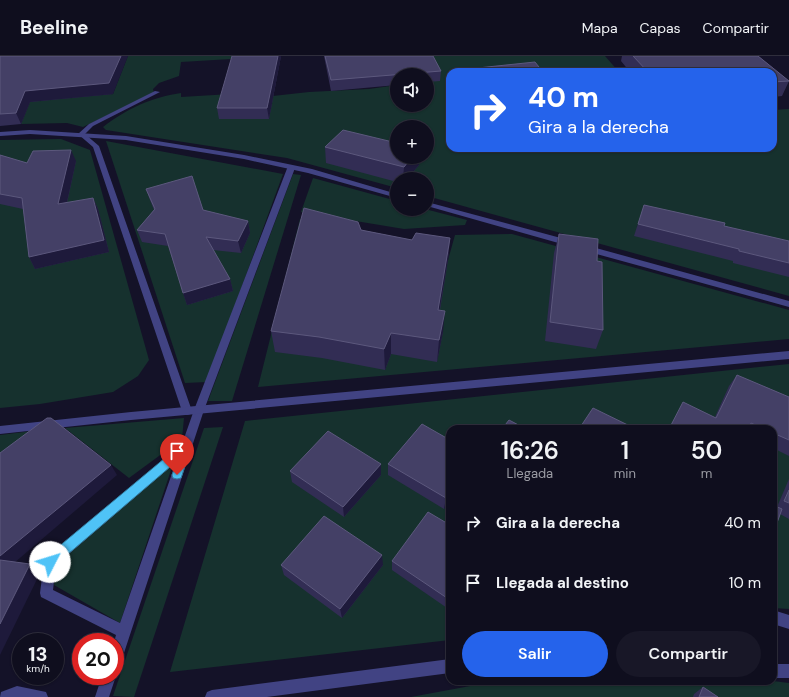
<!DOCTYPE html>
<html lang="es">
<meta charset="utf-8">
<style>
:root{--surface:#0f0e1e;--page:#181727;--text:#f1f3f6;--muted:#9b9ca4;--line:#2f2e3c;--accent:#2563eb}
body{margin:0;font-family:"DM Sans",sans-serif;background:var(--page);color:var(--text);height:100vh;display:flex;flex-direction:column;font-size:15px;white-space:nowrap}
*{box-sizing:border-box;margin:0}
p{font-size:13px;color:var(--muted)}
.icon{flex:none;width:22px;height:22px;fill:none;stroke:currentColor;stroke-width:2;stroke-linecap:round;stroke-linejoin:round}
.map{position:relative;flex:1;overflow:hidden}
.drawer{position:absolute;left:446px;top:369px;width:331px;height:260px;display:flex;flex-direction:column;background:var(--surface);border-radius:12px;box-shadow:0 1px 3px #0004,0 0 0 1px var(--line)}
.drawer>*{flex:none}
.top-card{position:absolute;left:446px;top:12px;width:331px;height:84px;border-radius:12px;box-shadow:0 1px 3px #0004,0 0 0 1px var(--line);background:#2563eb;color:#fff;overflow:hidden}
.controls{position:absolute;left:390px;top:12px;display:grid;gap:8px}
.controls a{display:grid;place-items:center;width:44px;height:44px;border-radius:50%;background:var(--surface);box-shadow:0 1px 3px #0004,0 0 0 1px var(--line);font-size:20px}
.speed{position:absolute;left:12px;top:577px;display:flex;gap:8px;font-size:20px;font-weight:700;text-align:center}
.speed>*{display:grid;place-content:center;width:52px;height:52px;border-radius:50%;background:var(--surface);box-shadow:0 1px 3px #0004,0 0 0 1px var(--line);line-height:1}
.speed small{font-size:10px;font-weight:400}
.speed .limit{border:6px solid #d22;background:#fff;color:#111}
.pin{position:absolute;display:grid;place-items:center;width:34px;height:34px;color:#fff;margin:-41px -17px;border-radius:50% 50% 50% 0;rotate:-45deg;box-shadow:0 0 4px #0007}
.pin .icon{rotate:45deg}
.me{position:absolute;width:44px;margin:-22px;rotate:50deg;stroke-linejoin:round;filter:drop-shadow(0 0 3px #0008)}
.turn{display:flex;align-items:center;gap:14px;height:84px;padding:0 16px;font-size:18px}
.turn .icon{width:52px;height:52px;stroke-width:2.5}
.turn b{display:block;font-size:28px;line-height:34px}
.eta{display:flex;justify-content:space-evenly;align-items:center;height:68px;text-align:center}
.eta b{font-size:24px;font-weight:600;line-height:28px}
.button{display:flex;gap:8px;margin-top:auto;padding:8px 16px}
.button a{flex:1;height:46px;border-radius:24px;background:var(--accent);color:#fff;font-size:16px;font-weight:600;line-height:46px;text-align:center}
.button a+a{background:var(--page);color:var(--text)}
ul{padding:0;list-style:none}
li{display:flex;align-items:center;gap:12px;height:60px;padding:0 16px}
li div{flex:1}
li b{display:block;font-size:15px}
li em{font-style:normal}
header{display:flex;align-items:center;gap:24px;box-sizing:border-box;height:56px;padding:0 20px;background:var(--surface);border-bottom:1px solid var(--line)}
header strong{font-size:19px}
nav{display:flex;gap:22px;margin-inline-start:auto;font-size:14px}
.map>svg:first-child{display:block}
.green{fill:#16312e;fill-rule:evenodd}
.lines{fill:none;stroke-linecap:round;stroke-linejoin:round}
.lane{fill:#414383;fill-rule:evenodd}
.street{fill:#414383;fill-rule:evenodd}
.wall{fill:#322d54}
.shaded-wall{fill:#1e1a3b}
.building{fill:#444066;stroke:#5c587d}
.route{fill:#4fc3f7;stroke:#337fa1}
</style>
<header>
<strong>Beeline</strong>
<nav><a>Mapa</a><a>Capas</a><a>Compartir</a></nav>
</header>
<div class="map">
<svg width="789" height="641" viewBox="0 0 789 641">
<rect width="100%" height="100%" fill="#141228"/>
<g class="green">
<polygon points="128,0 279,0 181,6 179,20 159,27 153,33 154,37 83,71 67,67 21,68 39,24 57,43 113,38"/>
<path d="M375,0H605L619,16H450L448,26L450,28V92H773V54L789,53V240L427,140V123H397V132L287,102L106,74L103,71C128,52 150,42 181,37V41L266,36L273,40L309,36L369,33L397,29V49H427V26L434,13ZM397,71H427V101H397Z"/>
<polygon points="61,83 90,94 149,304 138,320 113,336 40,348 0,352 0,84"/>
<polygon points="106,85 283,118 207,326 185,327"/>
<polygon points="293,118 301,119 232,345 208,345"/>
<polygon points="313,122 397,145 397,153 425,153 467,164 465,169 404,173 301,156"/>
<polygon points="300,163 358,173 370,191 448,204 455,179 512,178 789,254 789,283 258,331"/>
<polygon points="789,308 789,553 773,552 773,373 450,373 450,584 170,616 245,365"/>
<polygon points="184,362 182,383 129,422 65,372"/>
<polygon points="223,371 134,641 113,640 204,372"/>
<polygon points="57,372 0,415 0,379"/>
<polygon points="174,405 120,567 54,529 59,506"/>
<polygon points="497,625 773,625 789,627 789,641 411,641"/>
</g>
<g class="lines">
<g class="lane">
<polygon points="155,35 160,36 93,70 85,78 99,90 192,355 191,358 187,359 183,358 182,355 93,91 78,78 89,68"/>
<path d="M288,110H291L295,112L204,354L122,603L120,608L115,610L114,586L116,579L41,541L40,537L44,506L46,502L182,388L194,354ZM176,406L120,567L53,534L56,509Z"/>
<polygon points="115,617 116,620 109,641 95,641 102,620 115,620"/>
<polygon points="17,630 46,636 48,641 0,641 1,636"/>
</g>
<g class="street">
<polygon points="30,74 126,80 244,99 312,113 397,138 397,142 308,117 244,103 126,84 30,78 0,80 0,76"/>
<polygon points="427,146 572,185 573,187 569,190 427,150"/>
<polygon points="585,189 789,245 789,251 582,194 581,192"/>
<polygon points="789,295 789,303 131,364 0,378 0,370 131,356"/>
<polygon points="773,554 789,559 789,573 773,568"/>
<polygon points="450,603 450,617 267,641 205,641 207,636 212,634"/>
<rect x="773" y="608" width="16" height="14"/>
</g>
</g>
<g class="wall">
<polygon points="0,0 113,38 30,46 21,68 0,70"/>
<polygon points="281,0 269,63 219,63 217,52"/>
<polygon points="324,0 433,0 441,15 440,25 427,26 427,19 397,19 397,29 331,35"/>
<polygon points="622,0 758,0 789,25 782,40 773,41 773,16 630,16 621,5"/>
<polygon points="449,15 450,16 450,28 448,25"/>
<polygon points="325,91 397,101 419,101 419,109 407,123 397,123 397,126 326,107"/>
<polygon points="0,99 27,107 76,105 67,147 93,142 98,153 109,196 35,213 29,201 23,153 0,148"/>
<polygon points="146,133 203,154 248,165 250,177 241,197 213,194 230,223 233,235 187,249 168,190 142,186 137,174 154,154 150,144"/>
<polygon points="644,149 724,170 789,185 789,221 733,207 733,205 634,180"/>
<polygon points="361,174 412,184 450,182 448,204 440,254 443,276 437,306 391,298 385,314 322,302 275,296 271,275"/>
<polygon points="559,178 597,205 603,274 596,293 545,285 554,197"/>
<polygon points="737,319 789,341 789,400 773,392 773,373 669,373 715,361 729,330"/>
<polygon points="422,368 450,445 444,453 388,419 388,408"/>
<polygon points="290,415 381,419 344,461 292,426"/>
<polygon points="789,423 789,463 780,458 777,451"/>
<polygon points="450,469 450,554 392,514 392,505"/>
<polygon points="281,509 383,509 342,562 284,519"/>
<polygon points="703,631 718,641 693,641 694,638"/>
</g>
<g class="shaded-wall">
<polygon points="121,0 128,0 113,38 30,46 21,68 16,57 25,35"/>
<polygon points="278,0 281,0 269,63 267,52"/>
<polygon points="71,94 76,105 64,160 58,148"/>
<polygon points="412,101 419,101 419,109 407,123 403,123 404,111"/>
<polygon points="93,142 98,153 109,196 35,213 29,201"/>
<polygon points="248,165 250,177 241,197 238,185"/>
<polygon points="450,182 448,204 436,275 438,254"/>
<polygon points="230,223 233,235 187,249 183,237"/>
<polygon points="445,255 443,276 437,306 439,284"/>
<polygon points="391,277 391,298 385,314 384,293"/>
<polygon points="381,408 381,419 344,461 343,451"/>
<polygon points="111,409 117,419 7,513 0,506 0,500"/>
<polygon points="450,437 450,445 444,453 446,442"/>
<polygon points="382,499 383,509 342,562 340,553"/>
<polygon points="30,508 40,517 0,599 0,568"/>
</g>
<g class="building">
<polygon points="0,0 121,0 109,27 25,35 16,57 0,58"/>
<polygon points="232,0 278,0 267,52 217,52"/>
<polygon points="325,0 433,0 441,15 331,24"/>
<polygon points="633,0 758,0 789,25 773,26 773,16 648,16"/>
<polygon points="535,6 543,16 450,16 450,17 449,15"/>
<polygon points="343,74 397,87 397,101 412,101 404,111 325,91"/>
<polygon points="71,94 58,148 93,142 104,184 29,201 22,142 0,138 0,99 27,107 33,95"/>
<polygon points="192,120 203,154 248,165 238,185 206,181 230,223 183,237 165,178 137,174 155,153 146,133"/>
<polygon points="644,149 725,167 724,170 789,185 789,207 739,195 739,193 638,168"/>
<polygon points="304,152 358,166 361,174 412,184 416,177 450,182 438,254 445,255 439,284 391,277 384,293 319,281 271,275"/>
<polygon points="559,178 598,183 597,205 602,206 603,274 550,266"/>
<polygon points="737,319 789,341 789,384 773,377 773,373 764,373 751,367 749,373 669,373 683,346 716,362"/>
<polygon points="593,352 636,373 579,373"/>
<polygon points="47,362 51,362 111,409 0,500 0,397"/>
<polygon points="509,364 526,373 502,373"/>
<polygon points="422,368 450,384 450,437 446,442 388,408"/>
<polygon points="328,375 381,408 343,451 290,415"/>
<polygon points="789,434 789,447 784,445"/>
<polygon points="773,449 782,453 773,478"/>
<polygon points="428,456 450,469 450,544 392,505"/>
<polygon points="324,460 382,499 340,553 281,509"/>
<polygon points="0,504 30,508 0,568"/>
<polygon points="703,631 718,641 699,641"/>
</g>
<polygon class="route" points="187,386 190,387 192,390 181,422 177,423 173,422 172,419 177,405 54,510 50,512 45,510 44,506 45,502 183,387"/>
</svg>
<div class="controls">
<a><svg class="icon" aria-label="sound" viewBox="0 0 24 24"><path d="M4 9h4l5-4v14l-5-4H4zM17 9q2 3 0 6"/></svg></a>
<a>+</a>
<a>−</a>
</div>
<div class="speed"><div>13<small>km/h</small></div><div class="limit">20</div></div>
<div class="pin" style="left:177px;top:419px;background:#d93025"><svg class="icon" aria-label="arrive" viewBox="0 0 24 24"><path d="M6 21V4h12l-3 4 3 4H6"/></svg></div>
<svg class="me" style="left:50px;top:506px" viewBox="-20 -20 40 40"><circle r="19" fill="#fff"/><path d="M0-13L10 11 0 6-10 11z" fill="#4fc3f7"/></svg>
<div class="top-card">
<div class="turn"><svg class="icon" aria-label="right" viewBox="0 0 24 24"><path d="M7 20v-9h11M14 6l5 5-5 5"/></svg><div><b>40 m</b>Gira a la derecha</div></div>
</div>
<section class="drawer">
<div class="eta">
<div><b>16:26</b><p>Llegada</p></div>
<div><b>1</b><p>min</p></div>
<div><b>50</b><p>m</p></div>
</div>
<ul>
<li><svg class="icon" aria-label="right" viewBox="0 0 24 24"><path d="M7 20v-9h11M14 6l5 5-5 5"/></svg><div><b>Gira a la derecha</b></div><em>40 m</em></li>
<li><svg class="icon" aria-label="arrive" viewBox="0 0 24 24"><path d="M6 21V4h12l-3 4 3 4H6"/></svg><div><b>Llegada al destino</b></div><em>10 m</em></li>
</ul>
<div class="button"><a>Salir</a><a>Compartir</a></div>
</section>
</div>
